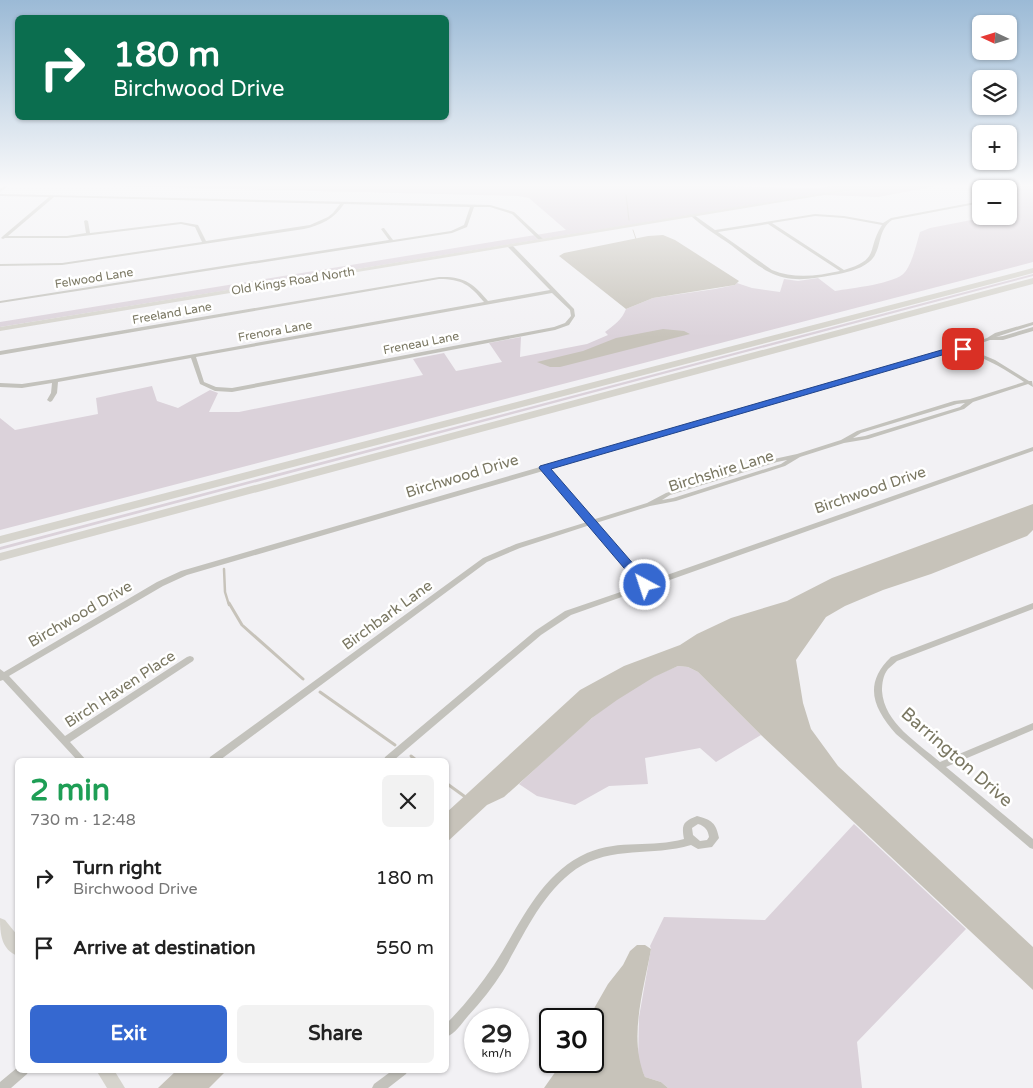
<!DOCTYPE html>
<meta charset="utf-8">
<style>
:root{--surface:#fff;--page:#f2f2f2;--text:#222;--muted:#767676;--accent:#3568d0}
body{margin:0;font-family:"Varela Round",sans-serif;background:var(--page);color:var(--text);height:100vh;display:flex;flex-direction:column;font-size:19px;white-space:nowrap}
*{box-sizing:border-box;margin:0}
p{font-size:16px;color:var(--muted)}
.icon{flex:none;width:28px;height:28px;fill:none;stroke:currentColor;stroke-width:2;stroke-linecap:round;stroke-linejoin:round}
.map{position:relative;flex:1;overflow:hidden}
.side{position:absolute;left:15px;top:758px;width:434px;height:315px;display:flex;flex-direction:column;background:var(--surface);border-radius:8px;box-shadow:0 1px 4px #0004}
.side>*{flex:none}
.hud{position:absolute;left:15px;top:15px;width:434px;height:105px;border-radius:8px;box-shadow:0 1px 4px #0004;background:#0b6e4f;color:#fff;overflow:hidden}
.needle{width:32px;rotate:274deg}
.buttons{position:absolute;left:972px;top:15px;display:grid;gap:10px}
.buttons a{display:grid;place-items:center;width:45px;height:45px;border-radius:8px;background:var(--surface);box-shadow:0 1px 4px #0004;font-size:25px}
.speed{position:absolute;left:464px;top:1008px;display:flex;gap:10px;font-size:25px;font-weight:700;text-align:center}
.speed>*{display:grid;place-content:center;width:65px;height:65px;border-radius:50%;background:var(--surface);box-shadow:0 1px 4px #0004;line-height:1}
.speed small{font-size:12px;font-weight:400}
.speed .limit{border:2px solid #111;border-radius:8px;background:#fff;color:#111}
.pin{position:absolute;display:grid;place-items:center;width:42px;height:42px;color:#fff;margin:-21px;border-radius:10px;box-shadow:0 2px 8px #0006}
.me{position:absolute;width:55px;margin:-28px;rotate:320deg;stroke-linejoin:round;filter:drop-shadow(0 0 4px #0008)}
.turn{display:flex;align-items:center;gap:18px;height:105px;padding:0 15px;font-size:22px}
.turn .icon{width:65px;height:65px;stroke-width:2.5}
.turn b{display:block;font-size:35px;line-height:42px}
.round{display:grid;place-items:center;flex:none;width:52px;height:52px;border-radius:8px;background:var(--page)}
.head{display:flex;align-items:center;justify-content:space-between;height:85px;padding:0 15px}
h1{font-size:30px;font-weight:800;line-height:38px;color:#1e9e55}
.action{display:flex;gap:10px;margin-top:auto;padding:10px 15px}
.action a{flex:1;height:58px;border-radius:8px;background:var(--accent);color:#fff;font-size:20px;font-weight:800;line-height:58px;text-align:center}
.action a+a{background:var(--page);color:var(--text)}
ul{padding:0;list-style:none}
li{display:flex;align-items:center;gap:15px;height:70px;padding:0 15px}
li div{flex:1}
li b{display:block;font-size:19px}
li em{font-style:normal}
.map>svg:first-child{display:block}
.green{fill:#dbd2da}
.water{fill:#c7c3ba}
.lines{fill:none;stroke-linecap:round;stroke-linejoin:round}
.stream-far2{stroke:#c7c3ba;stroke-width:1}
.stream-far1{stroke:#c7c3ba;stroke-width:2.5}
.stream{stroke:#c7c3ba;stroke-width:3}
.street{fill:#c3c2bc;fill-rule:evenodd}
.secondary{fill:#d6d4cd;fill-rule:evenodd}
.highway{fill:#d6d4cd;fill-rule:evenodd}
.route{fill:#3568d0;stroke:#224487}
.labels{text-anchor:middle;stroke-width:5;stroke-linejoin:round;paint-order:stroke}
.far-street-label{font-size:12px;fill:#7a7762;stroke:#fff}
.street-label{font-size:15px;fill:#7a7762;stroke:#fff}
.near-street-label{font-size:18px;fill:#7a7762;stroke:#fff}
</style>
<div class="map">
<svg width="1033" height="1088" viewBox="0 0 1033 1088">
<rect width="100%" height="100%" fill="#f2f1f4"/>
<g class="green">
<polygon points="67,185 645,185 817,188 842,185 875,185 0,327 0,322 566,230 529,198 518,196"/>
<polygon points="887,185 942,185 878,197 822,195"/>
<path d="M1003,185H1033V262L0,530V418L15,430L98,414L96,398L152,386L157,401L178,408L210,390L218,393L209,412H239L423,375L413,359L444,353L456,371L502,362L489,343L521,337L520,357L587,344L608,335L605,332C614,325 622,320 626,309L653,298L715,289L735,285L737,283L752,288L780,292L784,279L798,281L818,278L835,291C851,288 896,284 905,272C912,264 917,242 920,232L930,228L992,216H1009V194L1019,193Z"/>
<polygon points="1033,274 1033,276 0,550 0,547"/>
<path d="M678,666L688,667L698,672L761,735L716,762L700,748L645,758L648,784L609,786L575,805L537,796L519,784C567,740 616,689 678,666Z"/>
<polygon points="854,824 966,929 857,1042 862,1088 668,1088 661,1082 645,1077 638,1061 639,1017 651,949 650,946 664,917 765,920"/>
</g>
<g class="water">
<polygon points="663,235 675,240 739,281 735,285 653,298 626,309 559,256 564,253 648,236"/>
<polygon points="663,329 684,331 690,334 560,367 550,367 537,362 583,351 616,338"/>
<polygon points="1033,504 1033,530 1027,536 931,574 883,590 845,606 826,617 796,660 803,703 811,729 838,766 1033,947 1033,990 761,735 698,672 688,667 678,666 654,677 617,700 592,718 504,797 487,805 446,843 446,813 580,690 624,666 680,645 697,634 731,618 787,601 832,578"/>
<path d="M637,945H645L651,949C644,989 628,1038 645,1077L661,1082L668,1088H544L563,1061H592V1019H588L608,984L623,965L630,951Z"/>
<polygon points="177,1070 227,1070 209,1088 158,1088"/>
</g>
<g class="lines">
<g class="stream-far2">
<polyline points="626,195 629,220"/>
<polyline points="633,230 636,239"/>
</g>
<polyline class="stream-far1" points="224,569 225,592 229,605"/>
<g class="stream">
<polyline points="229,603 242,625 303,679"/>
<polyline points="320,692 395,745"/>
<polyline points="411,756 416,760"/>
<polyline points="446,783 464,796"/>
</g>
<g class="street">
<polygon points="6,185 10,185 0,192 0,189"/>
<polygon points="967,185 972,185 981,190 981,192"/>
<path d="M0,194L490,205L514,212L544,240L540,241L512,214L490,207H474L467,227L452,233L0,303V301L389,240L381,229L383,228H384L393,240L451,231L464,225L470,207L344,204C334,219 321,225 304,229L62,265L0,266V264L62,263L202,242L195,227L181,224L67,238H5L3,239L1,238L3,236L49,197L0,196ZM54,197L340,204L333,213L328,217L310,225L206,241L198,225L181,222L90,233L88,221L86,220L84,221L86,233L67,236H8Z"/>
<path d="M981,201V203L892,220C876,231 883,251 869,262C859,270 845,273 833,275C812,279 789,283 769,272C756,265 743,254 731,245C718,236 703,227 691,216L694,215L715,230L815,214L844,216L883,223L891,218ZM815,216L844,218L882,225C866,250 881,259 844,270L772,223ZM768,224L840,271C817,276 794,279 772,270L718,232Z"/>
<path d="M508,245H512L574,309L575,316L569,325L555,330L232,392L215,391L200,384L191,358L58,382L57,393L52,401L50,402L47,400L51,393L52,383L22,388L0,387V383L22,384L55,379L484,302C470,285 462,279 439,279L0,355V351L439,277C464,276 473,283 488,301L550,290L508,247ZM552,293L570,310L571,316L565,323L554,327L232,388L216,387L204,382L196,357Z"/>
<path d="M1033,322V325L996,337L1003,336L1033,327V331L1003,340H990L973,346L971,350L995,360L1029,381H1032L1033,387L1028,384L973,402L964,409L868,439L844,443L800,457L785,466L676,501L650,506L596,523L647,582L1033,447V451L571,615L541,635L394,760H384L385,757L535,631L565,611L641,585L590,525L520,548L487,562L220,760H209L210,757L483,558L516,544L587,522L543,471L187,575L163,586L9,676L65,736L187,657L190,656L193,657L194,659L193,661L70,742L86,760H77L3,680L0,681V669L4,672L157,582L181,571L948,349L960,348L966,349L969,344L987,338L995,333ZM960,351C984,356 1004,369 1024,382L970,399L954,401L857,431L841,440L797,454L774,459L666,493L647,503L592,520L548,469L950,352ZM965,403L960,407L865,436L853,438L861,433L957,404ZM787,460L781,464L673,498L662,500L670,495L777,462Z"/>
<path d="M1033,603V609L897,661C894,664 891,666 888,669C883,675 882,684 882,691C884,723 918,743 940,762L1033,723V730L946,767L1033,839V849L1030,848L896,734C873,708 863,684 891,657Z"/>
<path d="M697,816C712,820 716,823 719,838L712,847L698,849L691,845C652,857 612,845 576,869C541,894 524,935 503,971C493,987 481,1002 468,1016C462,1023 455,1034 446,1037V1024C464,1006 480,986 494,965C520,925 540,874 587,853C620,839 652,848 684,839C681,824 684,821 697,816ZM698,824C705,826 708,830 709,837L707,840L700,841L693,835L692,828Z"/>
<polygon points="18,1067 18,1070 29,1070 27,1074 11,1088 0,1088 0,1082"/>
<polygon points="393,1070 408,1070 406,1074 388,1088 372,1088 374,1084"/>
</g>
<g class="secondary">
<polygon points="872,185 885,185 0,331 0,327"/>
<path d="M0,918L5,920L18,936V956C1,950 0,933 0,918Z"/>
<polygon points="96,1070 114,1070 125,1088 107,1088"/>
</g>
<g class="highway">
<polygon points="1033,268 1033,273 0,544 0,536"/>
<polygon points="1033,278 1033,284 0,561 0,553"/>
</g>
</g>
<linearGradient id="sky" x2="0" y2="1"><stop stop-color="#9bbad6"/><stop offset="0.55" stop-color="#f9f9fa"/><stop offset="1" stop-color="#f9f9fa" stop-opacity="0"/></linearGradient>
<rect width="1033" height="337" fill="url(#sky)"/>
<polygon class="route" points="963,347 968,349 966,351 949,353 551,469 649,582 651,585 645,589 641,588 539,468 540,466 945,349"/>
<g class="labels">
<g class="far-street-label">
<text transform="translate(94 278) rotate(-9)" y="4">Felwood Lane</text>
<text transform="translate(293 281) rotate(-9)" y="4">Old Kings Road North</text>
<text transform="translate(172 313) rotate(-10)" y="4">Freeland Lane</text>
<text transform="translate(275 331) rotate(-10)" y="4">Frenora Lane</text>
<text transform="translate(421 343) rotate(-11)" y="4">Freneau Lane</text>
</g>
<g class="street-label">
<text transform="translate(721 471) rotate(-17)" y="5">Birchshire Lane</text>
<text transform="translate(462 476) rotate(-17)" y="5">Birchwood Drive</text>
<text transform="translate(870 490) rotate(-19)" y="5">Birchwood Drive</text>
<text transform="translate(80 614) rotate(-30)" y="5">Birchwood Drive</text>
<text transform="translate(387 615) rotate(-36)" y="5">Birchbark Lane</text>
<text transform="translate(120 689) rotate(-33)" y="5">Birch Haven Place</text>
</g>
<g class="near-street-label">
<text transform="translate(957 757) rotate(41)" y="6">Barrington Drive</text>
</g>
</g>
</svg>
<div class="buttons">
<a><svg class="needle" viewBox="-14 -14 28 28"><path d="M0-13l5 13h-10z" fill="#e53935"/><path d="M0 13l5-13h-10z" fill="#767676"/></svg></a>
<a><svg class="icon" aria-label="layers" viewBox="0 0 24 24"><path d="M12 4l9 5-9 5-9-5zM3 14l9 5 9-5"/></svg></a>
<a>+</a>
<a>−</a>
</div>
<div class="speed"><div>29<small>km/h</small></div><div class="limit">30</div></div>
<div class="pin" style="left:963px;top:349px;background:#d93025"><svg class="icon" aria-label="arrive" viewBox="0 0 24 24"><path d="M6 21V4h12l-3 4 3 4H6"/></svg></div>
<svg class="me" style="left:645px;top:585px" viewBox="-20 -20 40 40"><circle r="17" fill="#3568d0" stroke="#fff" stroke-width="3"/><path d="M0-11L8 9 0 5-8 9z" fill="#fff"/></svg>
<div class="hud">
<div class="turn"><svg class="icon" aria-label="right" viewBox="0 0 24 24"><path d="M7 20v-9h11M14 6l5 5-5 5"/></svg><div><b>180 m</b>Birchwood Drive</div></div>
</div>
<section class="side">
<div class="head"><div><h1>2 min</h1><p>730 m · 12:48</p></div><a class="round"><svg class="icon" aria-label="close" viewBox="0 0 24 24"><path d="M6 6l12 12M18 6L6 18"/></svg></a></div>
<ul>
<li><svg class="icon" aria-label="right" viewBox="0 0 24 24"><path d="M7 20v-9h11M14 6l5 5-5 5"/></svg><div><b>Turn right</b><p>Birchwood Drive</p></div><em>180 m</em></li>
<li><svg class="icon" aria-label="arrive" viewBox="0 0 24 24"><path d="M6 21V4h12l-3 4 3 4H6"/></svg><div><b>Arrive at destination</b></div><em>550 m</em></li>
</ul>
<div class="action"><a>Exit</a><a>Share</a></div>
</section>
</div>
